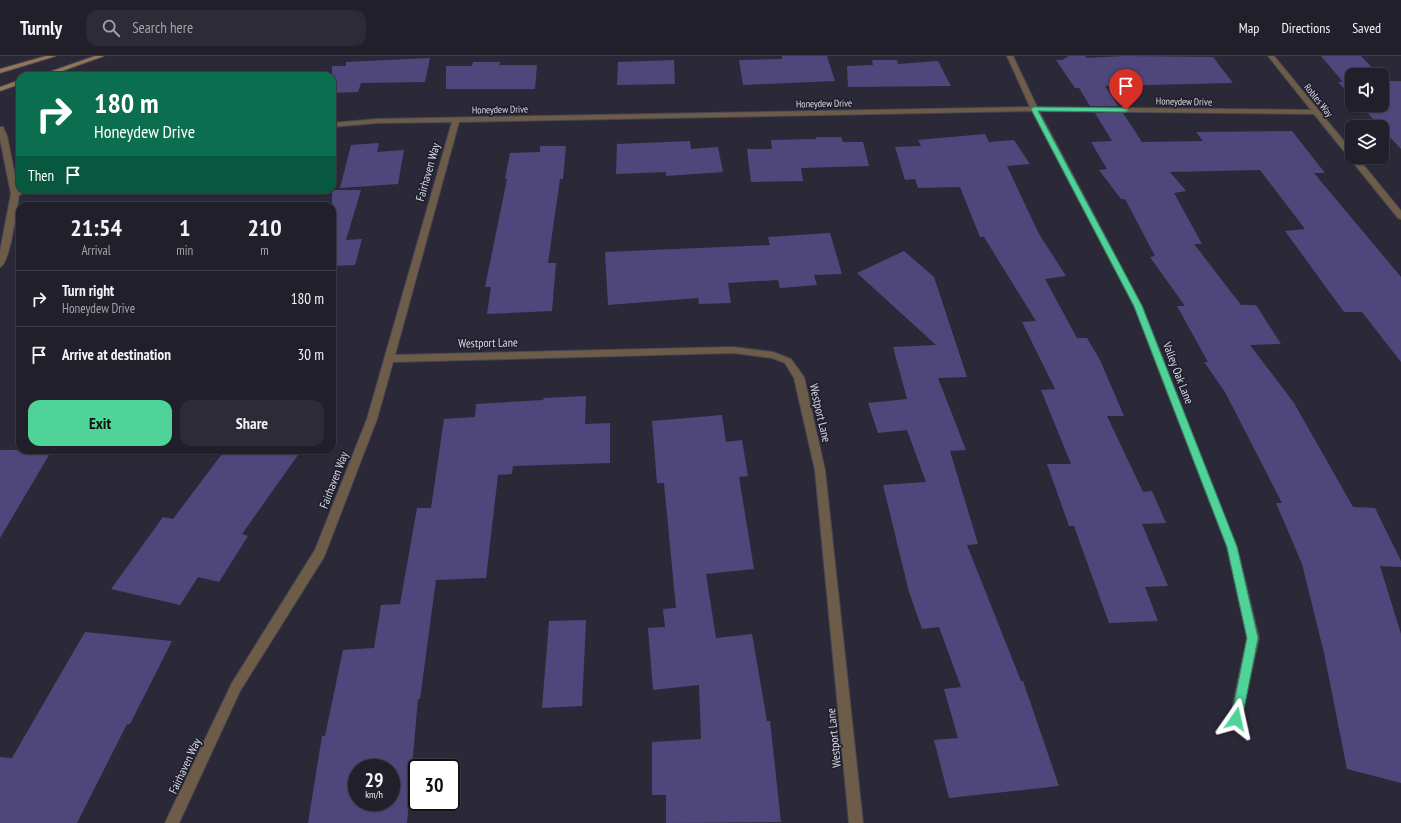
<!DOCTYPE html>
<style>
:root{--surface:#201f2a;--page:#2d2c36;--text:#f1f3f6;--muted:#a2a2a8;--line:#3d3d47;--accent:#4fd399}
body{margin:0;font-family:"PT Sans Narrow",sans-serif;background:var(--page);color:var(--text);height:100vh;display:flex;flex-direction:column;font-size:15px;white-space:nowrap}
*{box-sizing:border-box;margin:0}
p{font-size:13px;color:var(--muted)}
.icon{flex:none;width:22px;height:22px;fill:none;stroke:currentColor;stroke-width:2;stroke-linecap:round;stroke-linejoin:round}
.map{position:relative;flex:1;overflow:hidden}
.panel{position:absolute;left:16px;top:146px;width:320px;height:252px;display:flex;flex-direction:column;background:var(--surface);border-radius:12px;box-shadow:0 1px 3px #0004,0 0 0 1px var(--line)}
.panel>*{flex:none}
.hud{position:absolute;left:16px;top:16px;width:320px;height:122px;border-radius:12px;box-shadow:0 1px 3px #0004,0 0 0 1px var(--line);background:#0b6e4f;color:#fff;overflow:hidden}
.tools{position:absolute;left:1345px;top:12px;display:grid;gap:8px}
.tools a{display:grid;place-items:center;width:44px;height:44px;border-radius:8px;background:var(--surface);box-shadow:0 1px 3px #0004,0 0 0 1px var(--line);font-size:20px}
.speed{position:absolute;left:348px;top:703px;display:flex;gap:8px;font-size:20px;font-weight:700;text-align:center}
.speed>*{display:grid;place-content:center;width:52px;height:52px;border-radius:50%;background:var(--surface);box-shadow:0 1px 3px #0004,0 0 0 1px var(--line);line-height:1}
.speed small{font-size:10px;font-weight:400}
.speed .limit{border:2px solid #111;border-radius:6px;background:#fff;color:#111}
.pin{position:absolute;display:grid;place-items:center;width:34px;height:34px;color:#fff;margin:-41px -17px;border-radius:50% 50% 50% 0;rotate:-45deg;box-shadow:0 0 4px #0007}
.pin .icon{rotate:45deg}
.me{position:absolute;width:44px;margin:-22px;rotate:11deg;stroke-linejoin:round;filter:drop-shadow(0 0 3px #0008)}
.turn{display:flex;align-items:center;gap:14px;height:84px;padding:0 12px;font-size:18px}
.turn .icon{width:52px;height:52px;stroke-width:2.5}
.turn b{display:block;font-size:28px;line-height:34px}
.then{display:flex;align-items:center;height:38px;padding:0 12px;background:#0003;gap:8px;font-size:15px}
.eta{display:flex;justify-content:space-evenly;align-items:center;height:68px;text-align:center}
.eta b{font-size:24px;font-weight:600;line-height:28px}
.primary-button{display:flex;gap:8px;margin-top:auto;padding:8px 12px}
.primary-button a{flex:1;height:46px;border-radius:12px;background:var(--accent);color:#111;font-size:16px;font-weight:600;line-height:46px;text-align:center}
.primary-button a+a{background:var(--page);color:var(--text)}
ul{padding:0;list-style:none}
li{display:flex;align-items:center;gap:12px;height:56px;padding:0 12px;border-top:1px solid var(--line)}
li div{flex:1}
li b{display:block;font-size:15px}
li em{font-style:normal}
header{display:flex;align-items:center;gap:24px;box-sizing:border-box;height:56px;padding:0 20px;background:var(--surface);border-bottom:1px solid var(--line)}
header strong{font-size:19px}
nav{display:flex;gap:22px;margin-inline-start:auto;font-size:14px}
.search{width:280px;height:36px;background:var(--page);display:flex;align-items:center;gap:10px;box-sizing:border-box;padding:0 14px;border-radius:12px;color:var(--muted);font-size:15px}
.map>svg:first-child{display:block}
.building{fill:#4f477b;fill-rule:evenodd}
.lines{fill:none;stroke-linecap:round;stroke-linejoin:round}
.street-casing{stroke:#474553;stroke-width:2}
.secondary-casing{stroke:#474553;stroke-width:2}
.street{fill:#6d5c48;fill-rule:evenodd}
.secondary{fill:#927656;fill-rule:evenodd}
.route{fill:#4fd399;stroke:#338963}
.labels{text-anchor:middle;stroke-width:3.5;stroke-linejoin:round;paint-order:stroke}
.far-street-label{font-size:10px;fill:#dad9e3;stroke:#21202e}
.street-label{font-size:12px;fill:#dad9e3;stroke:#21202e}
</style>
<header>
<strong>Turnly</strong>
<div class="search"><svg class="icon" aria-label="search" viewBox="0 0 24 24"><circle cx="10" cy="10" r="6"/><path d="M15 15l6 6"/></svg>Search here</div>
<nav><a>Map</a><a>Directions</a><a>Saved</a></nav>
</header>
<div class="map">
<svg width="1401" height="767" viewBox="0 0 1401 767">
<rect width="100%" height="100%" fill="#2b2938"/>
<g class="building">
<polygon points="782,0 827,0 835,25 743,29 739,4 782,3"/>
<polygon points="1069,0 1085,0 1087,2 1124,0 1213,1 1233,27 1105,30 1118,50 1090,50 1079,32 1075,32 1056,4 1062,4"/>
<polygon points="1321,0 1361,0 1379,19 1352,19 1352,41 1338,26 1343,26"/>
<polygon points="430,2 425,26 361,27 358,36 332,37 332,10 346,10 346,6"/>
<polygon points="674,4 675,28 617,29 618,6"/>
<polygon points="872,4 897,4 898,8 938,5 951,30 848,31 847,10 873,9"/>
<polygon points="473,6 500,6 499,9 537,9 535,33 446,33 446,10 472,10"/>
<polygon points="1382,22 1385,25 1401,25 1401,93 1360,49 1382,49"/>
<polygon points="1095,57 1123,57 1142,86 1203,85 1196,76 1292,75 1325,117 1314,117 1401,221 1401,306 1362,256 1344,256 1285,175 1305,173 1260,114 1170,116 1186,135 1174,137 1202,188 1194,188 1241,249 1256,249 1281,288 1250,289 1294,347 1353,451 1375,452 1401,505 1401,511 1380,510 1401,578 1401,727 1347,713 1324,597 1302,508 1276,447 1282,447 1225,336 1204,306 1208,306 1177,250 1185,250 1150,201 1155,200 1125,143 1121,143 1099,114 1107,113 1091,86 1112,85"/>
<polygon points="985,78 989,86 1014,84 1030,108 1007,110 1039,178 1066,220 1045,223 1077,282 1087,282 1100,304 1124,360 1107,360 1143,436 1152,435 1166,467 1142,468 1168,530 1145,531 1158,565 1109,567 1074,470 1069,470 1047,408 1071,408 1041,334 1055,333 1022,266 1036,265 984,181 980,181 960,131 918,132 915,123 905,124 895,91 921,90 918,84"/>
<polygon points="816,81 841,81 843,86 863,86 869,110 801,112 803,125 751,126 747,93 772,93 771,84 816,83"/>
<polygon points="690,85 691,93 718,91 723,116 666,120 666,116 616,118 617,88"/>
<polygon points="379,87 377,96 404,94 398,128 340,132 351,89"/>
<polygon points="540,90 566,90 563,123 560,123 548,207 556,207 552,255 487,258 491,231 485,231 507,123 505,123 510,97 540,96"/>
<polygon points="332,134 361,134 346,184 362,183 355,209 332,210"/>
<polygon points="830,177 842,218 814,219 817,229 780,232 778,224 728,227 731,247 699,248 698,242 608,249 605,196 770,189 768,181"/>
<polygon points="904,195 934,221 967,321 938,322 966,394 950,395 978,488 967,489 1021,625 1023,625 1059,730 949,742 934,684 958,682 944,633 961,631 939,571 922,573 909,536 883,429 926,426 907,374 878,377 868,347 907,343 893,291 936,289 857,217"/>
<path d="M586,340L585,368L610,367V407L513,410L512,418L498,419L486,522L436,524L420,643H418L407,767H308L322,680H325L343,594L374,592L381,549L400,548L417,452H431L444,363L475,361L476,348L543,344L544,342ZM357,712H391V746H357Z"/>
<polygon points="722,359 726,386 742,384 748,420 739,421 754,513 706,518 716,582 752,578 767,665 770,665 781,766 666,767 666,739 652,739 652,686 701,683 699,629 653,634 648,572 665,571 663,553 676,552 664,427 657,427 652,365"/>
<polygon points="0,394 52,394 0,482"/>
<polygon points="225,394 279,394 298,399 242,478 248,480 219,526 198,521 180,549 111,533 163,461 173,463"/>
<polygon points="586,564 582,650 542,652 549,565"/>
<polygon points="85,576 172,585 130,668 127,668 77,767 0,767 0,701 12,702"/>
</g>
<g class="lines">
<g class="street-casing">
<g id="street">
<polygon points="1007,0 1013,0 1037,51 1311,54 1268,0 1274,0 1352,95 1352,101 1357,101 1401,155 1401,163 1398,162 1314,58 1039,55 1142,250 1237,491 1259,582 1240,667 1236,669 1232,667 1230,663 1247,582 1227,491 1134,250 1032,55 459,66 395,299 733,291 773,296 791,303 804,321 825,414 863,767 849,767 815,414 794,322 785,307 772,302 733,297 393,306 377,363 324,501 240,635 179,767 165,767 232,627 315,494 367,363 452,66 377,67 332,71 332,67 377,63 1030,51"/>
<path d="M0,71H3L7,80L18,135L33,134L19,139C17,151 10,208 0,211V195L11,138L0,83Z"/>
</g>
</g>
<g class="secondary-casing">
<g id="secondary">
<polygon points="46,0 56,0 0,17 0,13"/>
<polygon points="95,0 104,0 48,20 38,20"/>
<polygon points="20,24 20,28 0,35 0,31"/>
</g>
</g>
<use href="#street" class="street"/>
<use href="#secondary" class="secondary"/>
</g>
<polygon class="route" points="1034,51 1126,52 1129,54 1126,56 1038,55 1142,250 1237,491 1258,582 1242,663 1240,667 1236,668 1232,667 1231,663 1247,582 1227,491 1134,250 1031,53"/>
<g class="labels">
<g class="far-street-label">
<text transform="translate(1319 44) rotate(51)" y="4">Robles Way</text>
<text transform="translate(1184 45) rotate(1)" y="4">Honeydew Drive</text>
<text transform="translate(824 47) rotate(-1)" y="4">Honeydew Drive</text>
<text transform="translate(500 53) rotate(-1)" y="4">Honeydew Drive</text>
</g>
<g class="street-label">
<text transform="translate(428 116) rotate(-74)" y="4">Fairhaven Way</text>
<text transform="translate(488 287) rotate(-1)" y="4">Westport Lane</text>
<text transform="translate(1178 317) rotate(69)" y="4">Valley Oak Lane</text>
<text transform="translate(820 357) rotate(77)" y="4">Westport Lane</text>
<text transform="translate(334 424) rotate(-69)" y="4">Fairhaven Way</text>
<text transform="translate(834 682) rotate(-96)" y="4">Westport Lane</text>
<text transform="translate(185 710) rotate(-65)" y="4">Fairhaven Way</text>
</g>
</g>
</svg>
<div class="tools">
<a><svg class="icon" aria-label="sound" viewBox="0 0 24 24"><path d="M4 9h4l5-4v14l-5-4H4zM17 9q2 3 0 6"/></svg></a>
<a><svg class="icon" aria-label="layers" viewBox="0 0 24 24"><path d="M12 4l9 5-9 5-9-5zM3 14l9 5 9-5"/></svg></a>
</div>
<div class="speed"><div>29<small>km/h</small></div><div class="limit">30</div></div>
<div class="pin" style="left:1126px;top:54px;background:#d93025"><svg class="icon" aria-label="arrive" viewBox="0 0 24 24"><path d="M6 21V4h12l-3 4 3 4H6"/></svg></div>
<svg class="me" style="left:1236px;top:663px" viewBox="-20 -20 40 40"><path d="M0-17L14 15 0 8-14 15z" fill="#4fd399" stroke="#fff" stroke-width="4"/></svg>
<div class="hud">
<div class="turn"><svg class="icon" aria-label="right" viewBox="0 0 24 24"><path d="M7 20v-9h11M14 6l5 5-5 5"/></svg><div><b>180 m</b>Honeydew Drive</div></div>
<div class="then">Then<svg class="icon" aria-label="arrive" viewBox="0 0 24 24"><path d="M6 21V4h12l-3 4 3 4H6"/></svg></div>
</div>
<section class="panel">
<div class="eta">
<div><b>21:54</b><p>Arrival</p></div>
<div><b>1</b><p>min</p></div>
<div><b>210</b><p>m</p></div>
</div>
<ul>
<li><svg class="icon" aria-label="right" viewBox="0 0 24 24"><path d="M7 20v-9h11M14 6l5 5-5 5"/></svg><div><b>Turn right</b><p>Honeydew Drive</p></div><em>180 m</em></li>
<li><svg class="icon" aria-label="arrive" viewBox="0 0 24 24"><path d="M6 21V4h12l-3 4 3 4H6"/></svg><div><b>Arrive at destination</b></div><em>30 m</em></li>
</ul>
<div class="primary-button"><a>Exit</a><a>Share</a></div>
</section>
</div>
